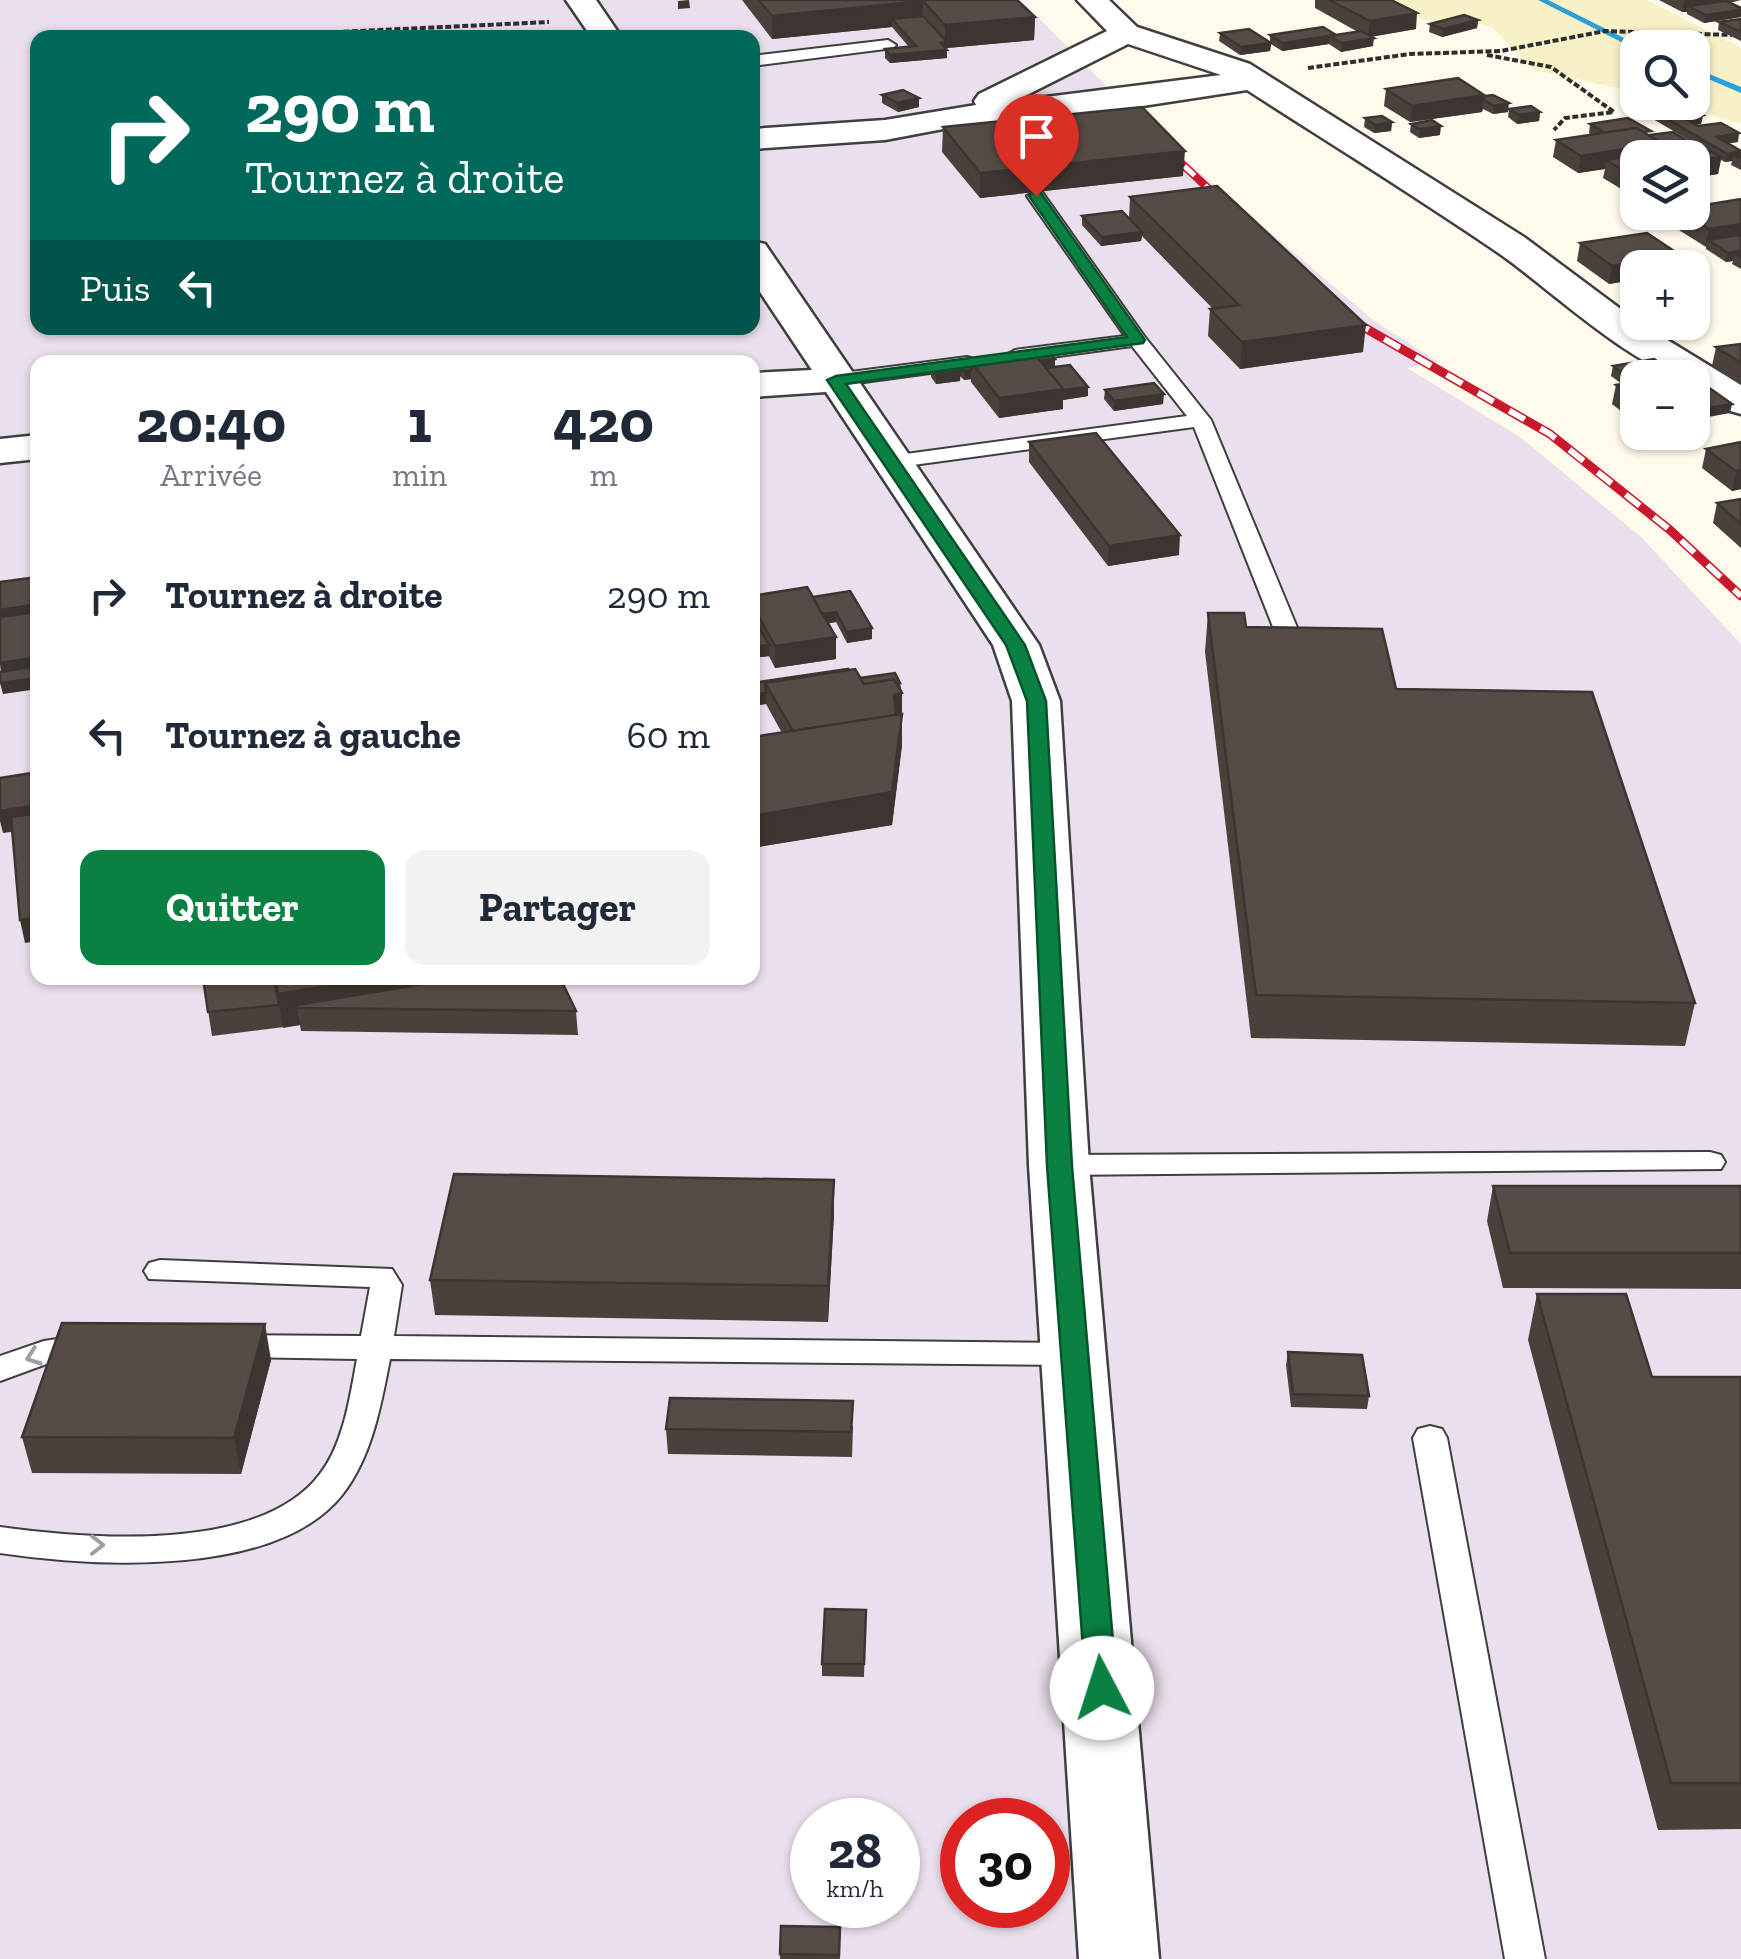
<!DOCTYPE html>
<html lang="fr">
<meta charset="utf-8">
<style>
:root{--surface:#fff;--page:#f2f2f3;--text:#1f2937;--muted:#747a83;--accent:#0b8043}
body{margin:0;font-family:"Zilla Slab",serif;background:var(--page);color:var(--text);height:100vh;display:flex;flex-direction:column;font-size:38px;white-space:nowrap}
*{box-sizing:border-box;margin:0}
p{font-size:32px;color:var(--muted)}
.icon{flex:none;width:55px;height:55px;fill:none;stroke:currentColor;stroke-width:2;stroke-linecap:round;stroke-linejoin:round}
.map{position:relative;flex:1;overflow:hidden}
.drawer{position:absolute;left:30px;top:355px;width:730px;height:630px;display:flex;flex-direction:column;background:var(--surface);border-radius:20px;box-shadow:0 2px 8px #0004}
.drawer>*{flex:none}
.banner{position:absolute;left:30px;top:30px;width:730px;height:305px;border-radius:20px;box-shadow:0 2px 8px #0004;background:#00695c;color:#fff;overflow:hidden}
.fabs{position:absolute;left:1620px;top:30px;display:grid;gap:20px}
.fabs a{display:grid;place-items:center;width:90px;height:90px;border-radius:20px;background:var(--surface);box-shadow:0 2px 8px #0004;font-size:50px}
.speed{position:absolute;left:790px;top:1798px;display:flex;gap:20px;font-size:50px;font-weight:700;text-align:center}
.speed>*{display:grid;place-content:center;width:130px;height:130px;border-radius:50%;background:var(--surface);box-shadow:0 2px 8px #0004;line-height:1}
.speed small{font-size:25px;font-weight:400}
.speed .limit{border:15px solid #d22;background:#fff;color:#111}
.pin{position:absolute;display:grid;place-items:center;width:85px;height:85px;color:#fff;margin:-102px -42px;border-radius:50% 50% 50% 0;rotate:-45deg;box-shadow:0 0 10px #0007}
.pin .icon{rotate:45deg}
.me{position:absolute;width:110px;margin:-55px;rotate:355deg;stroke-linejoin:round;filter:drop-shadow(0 0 8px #0008)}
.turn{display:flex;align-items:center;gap:35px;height:210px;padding:0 50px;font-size:45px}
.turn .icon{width:130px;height:130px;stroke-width:2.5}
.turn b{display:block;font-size:70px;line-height:85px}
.then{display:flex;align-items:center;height:95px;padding:0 50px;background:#0003;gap:20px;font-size:38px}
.eta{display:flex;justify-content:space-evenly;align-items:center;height:170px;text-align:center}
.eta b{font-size:60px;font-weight:700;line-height:70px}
.button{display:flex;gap:20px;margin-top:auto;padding:20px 50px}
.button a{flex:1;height:115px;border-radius:20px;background:var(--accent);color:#fff;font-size:40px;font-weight:700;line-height:115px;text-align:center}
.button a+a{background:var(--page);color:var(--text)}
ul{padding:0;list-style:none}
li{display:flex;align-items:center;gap:30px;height:140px;padding:0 50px}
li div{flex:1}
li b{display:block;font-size:38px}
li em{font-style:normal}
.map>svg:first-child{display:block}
.industrial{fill:#eadfec;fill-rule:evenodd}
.farmland{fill:#f8f1c8}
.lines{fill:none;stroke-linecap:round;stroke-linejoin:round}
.stream{fill:#2a9fda;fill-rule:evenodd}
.service-casing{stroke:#3f3f3f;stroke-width:4}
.minor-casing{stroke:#3f3f3f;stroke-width:5}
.path{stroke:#2e2e2e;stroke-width:4;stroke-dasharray:6 2.5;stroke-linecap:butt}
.service{fill:#fff;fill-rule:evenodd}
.minor{fill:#fff;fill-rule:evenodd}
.rail-far1-casing{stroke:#c9172b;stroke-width:8}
.rail-casing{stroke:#c9172b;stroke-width:9}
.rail-far1{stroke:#fff;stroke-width:5;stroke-dasharray:14;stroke-linecap:butt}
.rail{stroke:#fff;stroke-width:6;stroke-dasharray:18;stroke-linecap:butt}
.wall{fill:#4a413d}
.shaded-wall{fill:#3c3532}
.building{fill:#564c47;stroke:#3c3532;stroke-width:2.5}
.oneway{stroke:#9e9e9e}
.route{fill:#0b8043;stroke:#07532c;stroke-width:2.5}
</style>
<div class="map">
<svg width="1741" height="1959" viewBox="0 0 1741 1959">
<rect width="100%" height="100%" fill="#fffaeb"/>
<path class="industrial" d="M0,0H1021L1150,130L1373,320L1438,362L1407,368L1520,437L1641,537L1741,644V1959H0ZM38,38H752V328H38ZM38,362H752V978H38ZM812,1820H898V1905H812ZM962,1820H1048V1905H962Z"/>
<polygon class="farmland" points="1380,0 1647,0 1741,48 1741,124 1673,103 1692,102 1692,48 1638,48 1637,92 1534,70 1492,27 1467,21 1436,25"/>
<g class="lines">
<g class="stream">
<polygon points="1538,0 1548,0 1644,48 1638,48 1637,50"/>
<polygon points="1692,67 1741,87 1741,93 1692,72"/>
</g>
<g class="service-casing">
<g id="service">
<polygon points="888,40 896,45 893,48 752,66 752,56"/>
<polygon points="1036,191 1042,192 1144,336 1211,420 1303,642 1299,647 1291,649 1279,642 1194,427 891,468 881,462 891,456 1187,416 1132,346 1015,362 1005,356 1015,350 1125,336 1027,196"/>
<polygon points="967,357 974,359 974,367 835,386 825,380 835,374"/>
<polygon points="1710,1152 1721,1155 1725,1162 1721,1169 1059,1175 1048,1172 1044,1165 1048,1158 1059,1155"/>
<path d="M160,1260L392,1269L402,1285L394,1336L1075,1343L1086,1346L1091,1354L1086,1362L1075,1365L390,1359C381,1405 372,1457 342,1495C276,1578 95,1567 0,1553V1527C88,1539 260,1554 320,1474C344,1443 350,1396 357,1359L233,1357L222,1354L217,1346L222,1338L233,1335L361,1336L370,1287L149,1279L144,1271L149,1263Z"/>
<polygon points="90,1334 101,1337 106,1345 101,1353 49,1363 0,1381 0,1356 44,1341"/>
<polygon points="1430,1426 1442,1429 1447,1438 1545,1959 1505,1959 1413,1438 1418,1429"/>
</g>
</g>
<g class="minor-casing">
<g id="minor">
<polygon points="566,0 596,0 622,38 592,38"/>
<path d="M1077,0H1109L1137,27L1250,64L1524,237L1638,322L1741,385V414L1727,410L1692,389V378C1643,378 1542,282 1497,252C1415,196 1331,144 1247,90L1110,111L959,126L885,140L752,149V129L885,120L976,105L974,101L979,94L1107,31ZM1128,44L1221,75L1015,101Z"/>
<polygon points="752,241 765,244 1039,645 1060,701 1089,1165 1159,1959 1079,1959 1029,1165 1012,701 993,645 826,392 752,397 752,373 812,370 752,280"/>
<polygon points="38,435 38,459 0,463 0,439"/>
</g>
</g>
<g class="path">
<polyline points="233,37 549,22"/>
<polyline points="1487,55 1551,67 1614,112 1565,118 1554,130"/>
<polyline points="1308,68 1410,54 1501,51 1605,31 1732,35"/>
</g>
<use href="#service" class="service"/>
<use href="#minor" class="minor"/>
<g class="rail-far1-casing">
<g id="rail-far1">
<polyline points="1164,147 1226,205"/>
<polyline points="1343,315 1357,323"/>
</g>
</g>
<g class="rail-casing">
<polyline id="rail" points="1353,321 1550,434 1670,530 1741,596"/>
</g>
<use href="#rail-far1" class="rail-far1"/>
<use href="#rail" class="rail"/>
</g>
<g class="wall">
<polygon points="742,0 1017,0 1035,17 1034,40 947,48 947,58 890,63 885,58 885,49 909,47 892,27 772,39"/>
<polygon points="1315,0 1391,0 1416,29 1371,37 1373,46 1341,52 1329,44 1282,51 1271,44 1270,51 1240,55 1219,41 1220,33 1270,42 1270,35 1336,35 1358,32 1315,8"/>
<polygon points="1659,0 1741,0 1730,3 1741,8 1741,17 1704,23 1687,14 1687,12 1682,12"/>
<polygon points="1741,19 1741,41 1718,30 1719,22"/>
<polygon points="1478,20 1477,28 1442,37 1429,32 1430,24"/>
<polygon points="1458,78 1508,112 1493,114 1483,109 1482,112 1410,122 1384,106 1386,89"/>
<polygon points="882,95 919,98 919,107 898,112 882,103"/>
<polygon points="1644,105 1703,115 1701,124 1695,125 1738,142 1728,143 1741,150 1741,170 1731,165 1732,161 1725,162 1721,160 1718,174 1692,178 1692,158 1623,190 1603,178 1605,169 1578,173 1553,157 1556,140 1592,135 1589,133 1590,124 1651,135 1697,145 1643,113"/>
<polygon points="1509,109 1540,112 1539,121 1517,124 1508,117"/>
<polygon points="1365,118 1392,122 1391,131 1374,133 1364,127"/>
<polygon points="1411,124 1440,135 1419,138 1410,132"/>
<polygon points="943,127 1183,176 980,198 942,152"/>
<polygon points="1130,197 1363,352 1240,369 1208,336 1210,309 1213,309 1142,236 1141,241 1101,246 1082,225 1082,216 1129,219"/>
<polygon points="1741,199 1741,269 1732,264 1733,261 1726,262 1706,249 1706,247 1674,227 1677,212 1692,212"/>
<polygon points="1580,243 1638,268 1638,279 1609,284 1577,261"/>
<polygon points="1741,344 1741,385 1712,366 1716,347"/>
<polygon points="956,361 1055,367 1088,396 1063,400 1063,409 999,418 971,382 971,379 964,380 960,376 960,381 936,384 931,377 931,367 956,365"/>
<polygon points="1613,366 1638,378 1638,424 1612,404 1616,385 1622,384 1611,376"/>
<polygon points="1105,390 1163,404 1114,411 1104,399"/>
<polygon points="1029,442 1179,555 1108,566 1029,462"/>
<polygon points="1741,442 1741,489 1732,491 1702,468 1706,449"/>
<polygon points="1741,499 1741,548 1713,523 1717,503"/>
<polygon points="850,591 872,639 847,643 836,622 828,623 836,659 775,668 769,656 752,658 752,596 813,597"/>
<polygon points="1208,613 1396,689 1695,1003 1685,1046 1251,1038 1205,652"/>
<polygon points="860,678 900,683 902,693 902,745 892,825 752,848 752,737 782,733 766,704 752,706 752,683"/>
<polygon points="203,978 576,1011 578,1035 301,1031 300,1025 212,1036"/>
<polygon points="1493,1186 1741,1186 1741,1289 1503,1288 1487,1221"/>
<polygon points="834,1214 828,1322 435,1315 430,1280"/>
<polygon points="1537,1294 1652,1377 1741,1377 1741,1829 1658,1830 1528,1340"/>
<polygon points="1288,1352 1369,1396 1367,1409 1291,1407 1286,1365"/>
<polygon points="271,1360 241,1474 32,1473 22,1437"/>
<polygon points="853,1426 852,1457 668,1454 666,1429"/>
<polygon points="866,1610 864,1677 822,1676 822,1664"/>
<polygon points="781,1926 840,1927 840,1959 780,1959"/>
</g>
<g class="shaded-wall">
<polygon points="689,0 690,8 678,9 678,1"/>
<polygon points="1684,0 1723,0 1721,7 1688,6 1687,12 1682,12"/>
<polygon points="923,1 922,24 892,19 892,27 772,39 772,16"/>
<polygon points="1741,10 1741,17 1704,23 1706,15"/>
<polygon points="1417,13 1416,29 1368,37 1370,21"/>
<polygon points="1035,17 1034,40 947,48 947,58 890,63 890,55 945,42 945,25"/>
<polygon points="1478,20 1477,28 1442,37 1443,29"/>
<polygon points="1330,36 1329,44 1282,51 1283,43"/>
<polygon points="1374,38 1373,46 1341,52 1342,43"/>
<polygon points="1271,43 1270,51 1240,55 1241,47"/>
<polygon points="1484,95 1482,112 1410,122 1412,106"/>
<polygon points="919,98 919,107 898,112 898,103"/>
<polygon points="1509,103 1508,112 1493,114 1494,106"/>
<polygon points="1540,112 1539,121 1517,124 1519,115"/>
<polygon points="1703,115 1701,124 1683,127 1684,118"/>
<polygon points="1392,122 1391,131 1374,133 1375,125"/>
<polygon points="1441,126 1440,135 1419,138 1420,129"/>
<polygon points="1739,133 1738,142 1715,145 1717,137"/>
<polygon points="1662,143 1660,158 1606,160 1605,169 1578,173 1581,156"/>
<polygon points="1185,151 1183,176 980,198 980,173"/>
<polygon points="1741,151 1740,160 1733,156 1732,161 1725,162 1727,154"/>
<polygon points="1721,157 1718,174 1692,178 1692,161"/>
<polygon points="1638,170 1638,187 1623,190 1626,172"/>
<polygon points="1741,224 1741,241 1708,240 1705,247 1709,229"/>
<polygon points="1142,232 1141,241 1101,246 1102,237"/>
<polygon points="1741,251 1741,259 1734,255 1733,261 1726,262 1728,253"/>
<polygon points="1680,255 1678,268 1638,268 1638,279 1609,284 1612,266"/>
<polygon points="1366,325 1363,352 1240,369 1242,342"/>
<polygon points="1055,359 1055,368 976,369"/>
<polygon points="971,370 971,379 964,380 964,371"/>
<polygon points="961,371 960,381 936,384 936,374"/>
<polygon points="1088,387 1088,396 1063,400 1063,409 999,418 999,398"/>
<polygon points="1164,394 1163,404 1114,411 1114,401"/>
<polygon points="1703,399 1732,404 1730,413 1692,420 1692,401"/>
<polygon points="1741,470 1741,489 1732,491 1736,471"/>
<polygon points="1180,535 1179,555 1108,566 1109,546"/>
<polygon points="38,604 38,615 0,620 0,610"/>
<polygon points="836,612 836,622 817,625 817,614"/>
<polygon points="872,628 872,639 847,643 847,632"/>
<polygon points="836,637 836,659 775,668 775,646"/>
<polygon points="769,645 770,656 752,658 752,647"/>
<polygon points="38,657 38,668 1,674 0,663"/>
<polygon points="38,678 38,689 3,694 0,683"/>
<polygon points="766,693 766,704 752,706 752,695"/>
<polygon points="902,693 902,745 892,825 752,848 752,816 894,716 894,695"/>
<polygon points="38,805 38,828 3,833 0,821 0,811"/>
<polygon points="38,917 38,941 25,943 20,920"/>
<polygon points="377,978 550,978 297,1008 300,1025 283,1028 278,994"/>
<polygon points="834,1180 834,1214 828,1322 828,1286"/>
<polygon points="265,1324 271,1360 241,1474 234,1438"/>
</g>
<g class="building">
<polygon points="759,0 1017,0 1035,17 945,25 923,1 772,16"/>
<polygon points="1329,0 1391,0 1417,13 1370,21"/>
<polygon points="1726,1 1741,8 1741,10 1706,15 1688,6"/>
<polygon points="1464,15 1478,20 1443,29 1430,24"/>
<polygon points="923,16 947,42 941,43 947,50 890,55 885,49 916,46 892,19"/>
<polygon points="1741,19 1741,32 1719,22"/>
<polygon points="1323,27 1336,35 1283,43 1270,35"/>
<polygon points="1249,29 1271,43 1241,47 1220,33"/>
<polygon points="1361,31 1374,38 1342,43 1330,36"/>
<polygon points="727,33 730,38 696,38 695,36"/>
<polygon points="1458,78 1484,95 1412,106 1386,89"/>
<polygon points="903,90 919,98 898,103 882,95"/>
<polygon points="1493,95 1509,103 1494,106 1484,100 1484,96"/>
<polygon points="1658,102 1680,102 1703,115 1684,118 1698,126 1721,123 1739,133 1717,137 1741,151 1727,154 1644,105"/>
<polygon points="1531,106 1540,112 1519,115 1509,109"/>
<polygon points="1142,107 1185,151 980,173 943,127"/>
<polygon points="1382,116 1392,122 1375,125 1365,118"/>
<polygon points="1628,118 1651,131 1644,132 1636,128 1605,133 1590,124"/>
<polygon points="1432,120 1441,126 1420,129 1411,124"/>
<polygon points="1636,128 1662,143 1581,156 1556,140"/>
<polygon points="1673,132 1696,146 1663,151 1661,150 1662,143 1649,135"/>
<polygon points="1700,145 1721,157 1692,161 1692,158 1638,158 1638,170 1626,172 1606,160"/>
<polygon points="1217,186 1366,325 1242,342 1210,309 1239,305 1130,197"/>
<polygon points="1741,199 1741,224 1709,229 1682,212 1692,212 1692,207"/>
<polygon points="1122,211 1142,232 1102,237 1082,216"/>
<polygon points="1647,233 1680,255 1612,266 1580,243"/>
<polygon points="1738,235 1741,237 1741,251 1728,253 1708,240"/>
<polygon points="1741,344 1741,363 1716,347"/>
<polygon points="1047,349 1055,359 1040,361 1035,355 972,363 971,370 964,371 956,361"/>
<polygon points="1035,355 1064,389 999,398 972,363"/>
<polygon points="1654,359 1680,378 1673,378 1670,375 1659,378 1638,378 1638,381 1634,382 1613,366"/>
<polygon points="956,364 961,371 936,374 931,367"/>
<polygon points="1070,365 1088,387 1064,390 1046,368"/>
<polygon points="1698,380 1732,404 1702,409 1703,399 1692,391 1692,381"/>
<polygon points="1638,381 1638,402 1616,385"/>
<polygon points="1154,383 1164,394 1114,401 1105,390"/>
<polygon points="1692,391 1703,399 1692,401"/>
<polygon points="1096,433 1180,535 1109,546 1029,442"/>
<polygon points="1741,442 1741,470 1736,471 1706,449"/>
<polygon points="1741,499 1741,524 1717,503"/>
<polygon points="38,577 38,604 0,610 0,582"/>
<polygon points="807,587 836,637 775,646 752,604 752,596"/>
<polygon points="850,591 872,628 847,632 836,612 822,614 813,597"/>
<polygon points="38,612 38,657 0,663 0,617"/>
<polygon points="1208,613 1244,613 1246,627 1382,629 1396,689 1592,692 1695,1003 1256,995"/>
<polygon points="752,614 769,645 752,647"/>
<polygon points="38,666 38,678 0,683 0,672"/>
<polygon points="848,669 848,670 765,683 766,693 752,695 752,683"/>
<polygon points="855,669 864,684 894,679 902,693 894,695 896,715 793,731 765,683"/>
<polygon points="895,673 900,683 896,683 894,679 864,684 860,678"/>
<polygon points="902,714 892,792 752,816 752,737"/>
<polygon points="38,772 38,805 0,811 0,778"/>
<polygon points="38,813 38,917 20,920 11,817"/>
<polygon points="203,978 274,978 279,1005 208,1012"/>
<polygon points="275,978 377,978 278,994"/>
<polygon points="458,978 560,978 576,1011 297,1008 297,1005"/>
<polygon points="454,1174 834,1180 828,1286 430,1280"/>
<polygon points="1493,1186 1741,1186 1741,1253 1510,1253"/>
<polygon points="1537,1294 1626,1294 1652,1377 1741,1377 1741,1783 1671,1783"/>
<polygon points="62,1323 265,1324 234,1438 22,1437"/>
<polygon points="1288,1352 1362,1355 1369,1396 1293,1394"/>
<polygon points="670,1398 853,1401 851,1432 666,1429"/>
<polygon points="825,1609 866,1610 864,1664 822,1664"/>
<polygon points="781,1926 840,1927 839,1955 780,1954"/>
</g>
<defs><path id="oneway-chevron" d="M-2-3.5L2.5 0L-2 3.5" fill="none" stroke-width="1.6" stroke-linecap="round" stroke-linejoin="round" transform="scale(2.5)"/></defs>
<g class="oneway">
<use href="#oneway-chevron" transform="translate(33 1357) rotate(160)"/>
<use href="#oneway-chevron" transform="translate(97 1545)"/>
</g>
<polygon class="route" points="1031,193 1041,193 1145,340 1143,343 846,384 1025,645 1046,701 1072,1166 1117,1688 1112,1696 1102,1700 1091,1696 1086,1688 1047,1166 1027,701 1006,645 827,380 836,376 1127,337 1029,196"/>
</svg>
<div class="fabs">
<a><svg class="icon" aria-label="search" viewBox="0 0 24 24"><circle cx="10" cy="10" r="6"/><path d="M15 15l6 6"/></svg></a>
<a><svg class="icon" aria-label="layers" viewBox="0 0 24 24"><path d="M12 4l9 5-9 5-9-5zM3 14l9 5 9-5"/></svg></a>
<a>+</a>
<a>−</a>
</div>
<div class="speed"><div>28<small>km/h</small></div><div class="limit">30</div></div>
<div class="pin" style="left:1036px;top:196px;background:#d93025"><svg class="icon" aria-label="arrive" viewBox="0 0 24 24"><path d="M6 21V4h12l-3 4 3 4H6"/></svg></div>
<svg class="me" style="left:1102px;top:1688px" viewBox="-20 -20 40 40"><circle r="19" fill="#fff"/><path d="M0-13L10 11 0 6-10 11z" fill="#0b8043"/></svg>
<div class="banner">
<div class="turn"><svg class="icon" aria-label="right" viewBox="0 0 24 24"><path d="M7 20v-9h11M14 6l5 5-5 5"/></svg><div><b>290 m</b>Tournez à droite</div></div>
<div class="then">Puis<svg class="icon" aria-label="left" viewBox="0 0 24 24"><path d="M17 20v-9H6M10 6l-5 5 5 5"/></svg></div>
</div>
<section class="drawer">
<div class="eta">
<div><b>20:40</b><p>Arrivée</p></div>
<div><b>1</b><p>min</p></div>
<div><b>420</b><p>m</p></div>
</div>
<ul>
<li><svg class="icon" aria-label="right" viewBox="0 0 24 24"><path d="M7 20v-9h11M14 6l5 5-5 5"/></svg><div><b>Tournez à droite</b></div><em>290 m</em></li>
<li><svg class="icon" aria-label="left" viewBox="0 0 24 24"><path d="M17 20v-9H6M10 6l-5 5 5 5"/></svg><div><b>Tournez à gauche</b></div><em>60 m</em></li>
</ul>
<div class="button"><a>Quitter</a><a>Partager</a></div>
</section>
</div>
